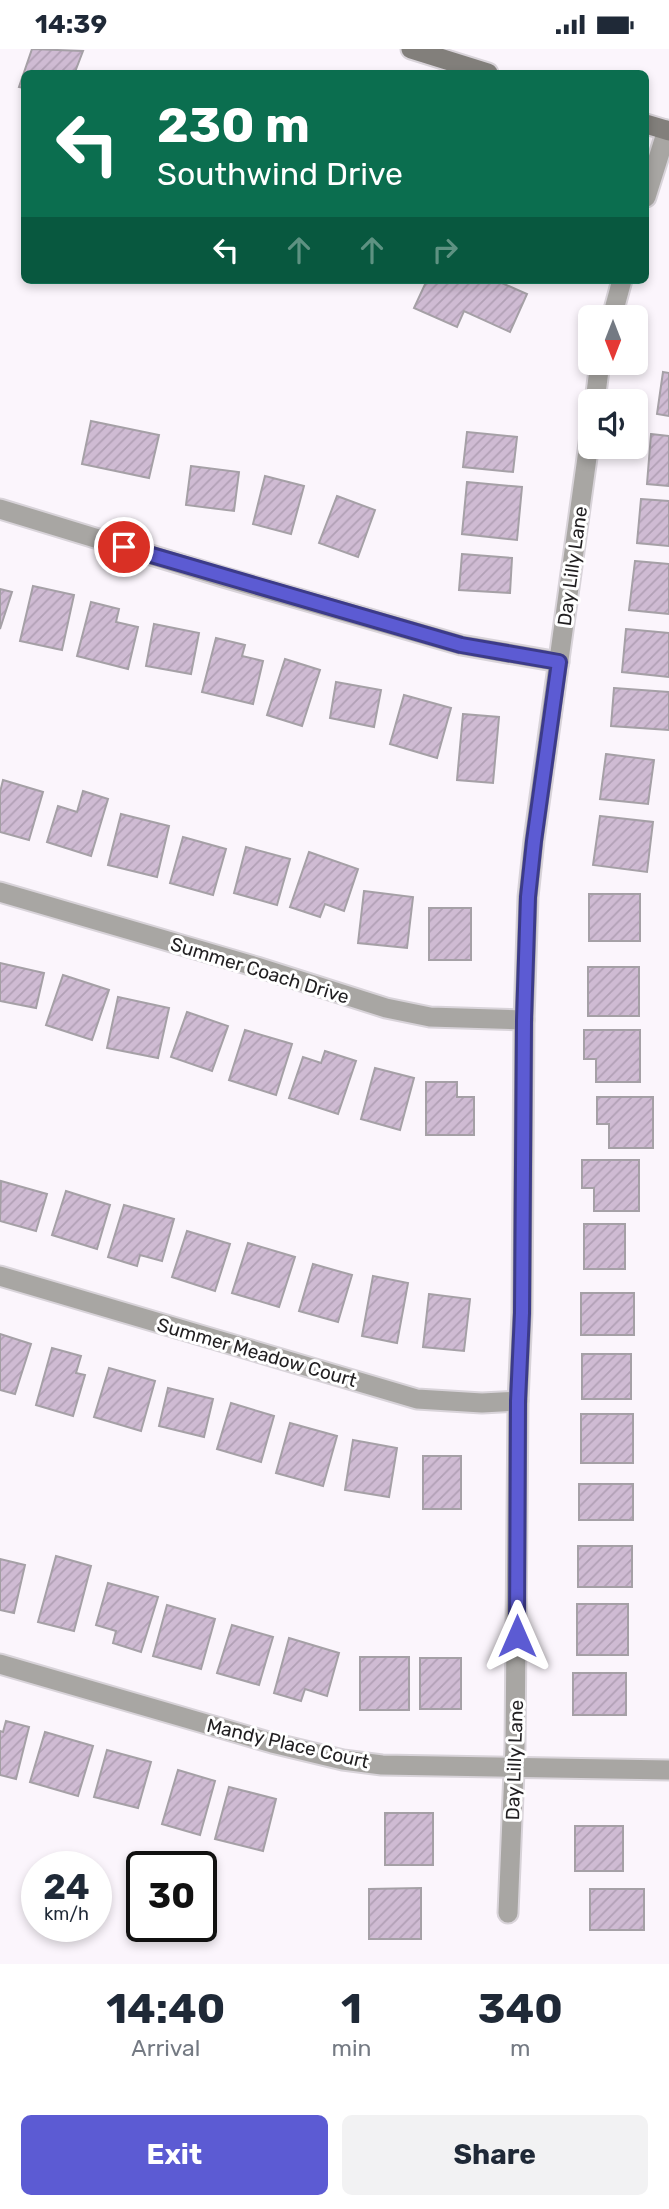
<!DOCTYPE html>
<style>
:root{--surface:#fff;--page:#f2f2f3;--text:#1f2937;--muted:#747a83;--accent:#5c5bd3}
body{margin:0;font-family:Rubik,sans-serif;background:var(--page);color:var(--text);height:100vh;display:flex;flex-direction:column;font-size:26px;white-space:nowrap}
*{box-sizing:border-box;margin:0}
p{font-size:23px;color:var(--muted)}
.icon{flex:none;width:38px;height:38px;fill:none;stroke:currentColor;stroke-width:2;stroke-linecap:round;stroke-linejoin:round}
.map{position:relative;height:1915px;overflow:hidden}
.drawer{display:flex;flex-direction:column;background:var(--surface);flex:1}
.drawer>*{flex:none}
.banner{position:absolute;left:21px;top:21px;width:628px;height:214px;border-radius:10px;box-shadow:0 4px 10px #0003;background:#0b6e4f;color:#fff;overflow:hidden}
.needle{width:46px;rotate:180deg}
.controls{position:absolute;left:578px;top:256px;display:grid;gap:14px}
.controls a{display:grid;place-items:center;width:70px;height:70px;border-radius:10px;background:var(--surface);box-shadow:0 4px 10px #0003;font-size:35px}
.speed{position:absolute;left:21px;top:1802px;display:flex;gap:14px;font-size:35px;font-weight:700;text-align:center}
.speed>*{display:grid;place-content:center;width:91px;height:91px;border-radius:50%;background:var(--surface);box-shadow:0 4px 10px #0003;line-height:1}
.speed small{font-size:18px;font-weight:400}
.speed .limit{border:4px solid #111;border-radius:10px;background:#fff;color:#111}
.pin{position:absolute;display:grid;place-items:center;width:60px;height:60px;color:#fff;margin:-30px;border:4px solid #fff;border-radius:50%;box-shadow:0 2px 7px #0007}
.me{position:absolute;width:77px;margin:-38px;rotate:0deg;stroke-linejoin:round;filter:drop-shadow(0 0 5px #0008)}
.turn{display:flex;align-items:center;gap:24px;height:147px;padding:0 21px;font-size:32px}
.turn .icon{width:91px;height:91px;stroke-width:2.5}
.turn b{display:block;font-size:49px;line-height:60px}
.lanes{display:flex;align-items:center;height:66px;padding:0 21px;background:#0003;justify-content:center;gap:35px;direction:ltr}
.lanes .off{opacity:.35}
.eta{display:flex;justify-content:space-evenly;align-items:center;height:119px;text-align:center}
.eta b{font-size:42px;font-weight:700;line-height:49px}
.button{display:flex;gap:14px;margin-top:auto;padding:14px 21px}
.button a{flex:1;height:80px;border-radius:10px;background:var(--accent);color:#fff;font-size:28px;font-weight:700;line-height:80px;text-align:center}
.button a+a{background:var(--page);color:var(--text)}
.status{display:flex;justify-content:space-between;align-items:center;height:49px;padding:0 35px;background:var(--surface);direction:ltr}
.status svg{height:19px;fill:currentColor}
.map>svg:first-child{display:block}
.building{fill:url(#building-hatch);stroke:#a5a0a6;stroke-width:2}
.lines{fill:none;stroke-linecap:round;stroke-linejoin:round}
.minor-casing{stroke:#d8d3d9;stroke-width:23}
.secondary-casing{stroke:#d8d3d9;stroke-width:23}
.minor{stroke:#a8a6a3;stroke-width:19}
.secondary{stroke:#827f7b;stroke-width:19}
.route-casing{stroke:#3c3b89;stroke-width:18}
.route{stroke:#5c5bd3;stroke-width:12}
.labels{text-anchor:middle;stroke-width:6;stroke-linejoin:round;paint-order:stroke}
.street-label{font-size:19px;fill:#211f21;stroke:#fff}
</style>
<div class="status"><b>14:39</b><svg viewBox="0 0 49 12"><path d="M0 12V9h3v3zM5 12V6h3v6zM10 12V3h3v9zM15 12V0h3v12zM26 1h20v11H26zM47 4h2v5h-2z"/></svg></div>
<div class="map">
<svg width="669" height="1915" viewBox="0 0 669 1915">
<defs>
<pattern id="building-hatch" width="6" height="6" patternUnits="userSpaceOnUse" patternTransform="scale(1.75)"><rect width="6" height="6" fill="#cfbbd3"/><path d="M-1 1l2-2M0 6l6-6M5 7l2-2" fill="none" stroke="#b1a0b5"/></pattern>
</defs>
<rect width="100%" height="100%" fill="#fbf5fc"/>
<g class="building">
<polygon points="32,0 83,2 75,23 79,24 24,24 24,39 19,38"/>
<polygon points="427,231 495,231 527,245 510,283 464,262 457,278 414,259"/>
<polygon points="663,323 669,324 669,367 657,365"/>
<polygon points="91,372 159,386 149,429 82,415"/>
<polygon points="467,383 517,388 513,423 463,418"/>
<polygon points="651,385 669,387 669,437 647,435"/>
<polygon points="191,417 239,423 234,462 186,456"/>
<polygon points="265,427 304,437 291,485 253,475"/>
<polygon points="467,433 522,438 517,491 462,485"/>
<polygon points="337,447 375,461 358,508 319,494"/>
<polygon points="641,450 669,452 669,497 637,494"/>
<polygon points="462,505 512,509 510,544 459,541"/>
<polygon points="635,512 669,515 669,565 629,561"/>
<polygon points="33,537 74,546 62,601 20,592"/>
<polygon points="0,540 12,543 0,580"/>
<polygon points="91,553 119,560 116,573 138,578 128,620 77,607"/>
<polygon points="154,575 199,584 191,625 146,617"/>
<polygon points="626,580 669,584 669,628 622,623"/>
<polygon points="216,589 245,596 242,607 263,612 253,655 202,643"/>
<polygon points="285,610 320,621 302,677 267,666"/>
<polygon points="336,633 381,641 374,678 330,669"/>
<polygon points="614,639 669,643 669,681 611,677"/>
<polygon points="404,646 451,659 437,709 390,695"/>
<polygon points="463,665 499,668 493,734 457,731"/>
<polygon points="606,705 654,711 648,755 600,750"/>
<polygon points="3,731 43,743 29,791 0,783 0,743"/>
<polygon points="83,742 108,750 91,807 47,793 58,757 77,763"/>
<polygon points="121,765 169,777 157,828 108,816"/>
<polygon points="600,767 653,773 647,823 593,816"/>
<polygon points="183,788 226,800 213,846 170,834"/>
<polygon points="246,798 290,810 277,856 234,844"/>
<polygon points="309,803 358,820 344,862 325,855 320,868 290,858"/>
<polygon points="364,842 413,848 407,899 358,894"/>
<rect x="589" y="845" width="51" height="47"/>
<rect x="429" y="859" width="42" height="52"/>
<polygon points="0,914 44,924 36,959 0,952"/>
<rect x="588" y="918" width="51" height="49"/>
<polygon points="63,926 109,941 92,991 46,976"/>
<polygon points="118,948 169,959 158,1009 107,999"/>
<polygon points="187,963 228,977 212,1022 171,1008"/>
<polygon points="245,981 292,995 276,1046 229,1031"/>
<polygon points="584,981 640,981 640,1033 596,1033 596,1010 584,1010"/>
<polygon points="325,1002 356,1012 338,1065 289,1049 303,1008 321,1014"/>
<polygon points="375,1019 414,1029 400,1081 361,1070"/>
<polygon points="426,1033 457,1033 457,1048 474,1048 474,1086 426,1086"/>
<polygon points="597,1048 653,1048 653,1099 609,1099 609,1075 597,1075"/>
<polygon points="582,1111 639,1111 639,1162 594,1162 594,1139 582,1139"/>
<polygon points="1,1132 47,1145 36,1182 0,1172"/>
<polygon points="66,1142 110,1156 97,1200 52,1186"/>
<polygon points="124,1156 174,1170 162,1212 140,1206 137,1217 108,1208"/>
<rect x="584" y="1175" width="41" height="45"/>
<polygon points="187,1182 230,1195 215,1242 172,1228"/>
<polygon points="248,1194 295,1208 279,1258 232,1244"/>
<polygon points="313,1215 352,1226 338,1273 299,1262"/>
<polygon points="373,1227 408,1234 397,1294 362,1287"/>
<rect x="581" y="1244" width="53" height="42"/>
<polygon points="429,1245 470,1250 464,1302 423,1298"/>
<polygon points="0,1285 31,1295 15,1345 0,1341"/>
<polygon points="52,1299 81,1307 76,1324 85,1326 73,1367 36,1356"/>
<rect x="582" y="1305" width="49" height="45"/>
<polygon points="109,1319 155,1332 141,1382 94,1368"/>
<polygon points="168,1339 213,1350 204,1388 159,1377"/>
<polygon points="231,1354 274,1367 261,1413 217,1400"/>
<rect x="581" y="1365" width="52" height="49"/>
<polygon points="290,1374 337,1387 323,1437 276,1424"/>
<polygon points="353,1391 397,1399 389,1448 345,1441"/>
<rect x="423" y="1407" width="38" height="53"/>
<rect x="579" y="1435" width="54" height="36"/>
<rect x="578" y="1497" width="54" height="41"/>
<polygon points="56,1507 91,1517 74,1582 38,1573"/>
<polygon points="0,1510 25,1516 14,1564 0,1561"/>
<polygon points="108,1534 158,1548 141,1603 113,1594 116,1582 96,1576"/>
<rect x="577" y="1555" width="51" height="51"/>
<polygon points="167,1556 215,1570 201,1620 153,1607"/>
<polygon points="232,1576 273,1588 259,1636 217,1624"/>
<polygon points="289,1589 339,1604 327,1647 305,1640 301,1652 274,1644"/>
<rect x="360" y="1608" width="49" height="53"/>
<rect x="420" y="1609" width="41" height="51"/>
<rect x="573" y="1624" width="53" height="42"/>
<polygon points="6,1672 29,1678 16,1730 0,1726 0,1682 3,1683"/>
<polygon points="45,1683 93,1697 78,1747 30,1733"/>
<polygon points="107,1701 151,1713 138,1759 94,1748"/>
<polygon points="178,1721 215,1732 200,1786 162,1775"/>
<polygon points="229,1738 276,1750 263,1802 215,1790"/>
<rect x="385" y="1764" width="48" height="52"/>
<rect x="575" y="1777" width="48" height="45"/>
<polygon points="421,1839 421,1890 369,1890 369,1840"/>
<rect x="590" y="1840" width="54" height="41"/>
</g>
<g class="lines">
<g class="minor-casing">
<g id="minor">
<polyline points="646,148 667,81"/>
<polyline points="612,268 622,231"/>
<polyline points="595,352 600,313"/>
<polyline points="0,460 223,528 461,596 559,613"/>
<polyline points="0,843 257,918 386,959 430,968 524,971"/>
<polyline points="0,1227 417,1350 482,1354 518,1352"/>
<polyline points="0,1615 272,1694 343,1711 382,1716 669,1721"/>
<polyline points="508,1864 515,1698 518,1352 522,1264 524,971 528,848 534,791 590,387"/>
</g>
</g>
<g class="secondary-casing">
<g id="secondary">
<polyline points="411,0 488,24"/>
<polyline points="646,75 669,82"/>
</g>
</g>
<use href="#minor" class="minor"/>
<use href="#secondary" class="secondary"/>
</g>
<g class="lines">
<g class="route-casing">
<polyline id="route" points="124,498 461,596 559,613 534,792 528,848 524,971 522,1264 518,1352 517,1587"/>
</g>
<use href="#route" class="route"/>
</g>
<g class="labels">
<g class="street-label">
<text transform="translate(572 517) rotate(-82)" y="7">Day Lilly Lane</text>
<text transform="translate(260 921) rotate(17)" y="7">Summer Coach Drive</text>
<text transform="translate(257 1303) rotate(16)" y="7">Summer Meadow Court</text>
<text transform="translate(288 1694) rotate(13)" y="7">Mandy Place Court</text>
<text transform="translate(514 1711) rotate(-88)" y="7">Day Lilly Lane</text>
</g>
</g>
</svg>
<div class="controls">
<a><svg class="needle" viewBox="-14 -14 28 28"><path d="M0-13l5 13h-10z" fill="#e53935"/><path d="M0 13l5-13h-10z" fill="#747a83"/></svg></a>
<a><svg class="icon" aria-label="sound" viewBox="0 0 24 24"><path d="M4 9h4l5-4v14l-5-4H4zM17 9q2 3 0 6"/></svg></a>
</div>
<div class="speed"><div>24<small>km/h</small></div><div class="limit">30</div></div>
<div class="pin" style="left:124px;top:498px;background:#d93025"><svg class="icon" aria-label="arrive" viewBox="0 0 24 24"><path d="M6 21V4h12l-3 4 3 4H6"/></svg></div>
<svg class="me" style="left:517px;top:1587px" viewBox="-20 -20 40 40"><path d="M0-17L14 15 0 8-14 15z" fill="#5c5bd3" stroke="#fff" stroke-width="4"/></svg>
<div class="banner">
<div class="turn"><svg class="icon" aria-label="left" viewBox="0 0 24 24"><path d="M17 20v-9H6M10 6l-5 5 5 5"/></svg><div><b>230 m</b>Southwind Drive</div></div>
<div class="lanes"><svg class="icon" aria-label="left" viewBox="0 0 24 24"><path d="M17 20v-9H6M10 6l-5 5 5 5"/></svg><svg class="icon off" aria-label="ahead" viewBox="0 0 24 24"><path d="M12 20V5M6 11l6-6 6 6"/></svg><svg class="icon off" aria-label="ahead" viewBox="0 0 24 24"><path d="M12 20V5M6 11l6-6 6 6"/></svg><svg class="icon off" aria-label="right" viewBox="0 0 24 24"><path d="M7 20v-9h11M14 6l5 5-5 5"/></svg></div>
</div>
</div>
<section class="drawer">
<div class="eta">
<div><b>14:40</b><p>Arrival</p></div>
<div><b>1</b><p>min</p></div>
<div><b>340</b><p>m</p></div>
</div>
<div class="button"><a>Exit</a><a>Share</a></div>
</section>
